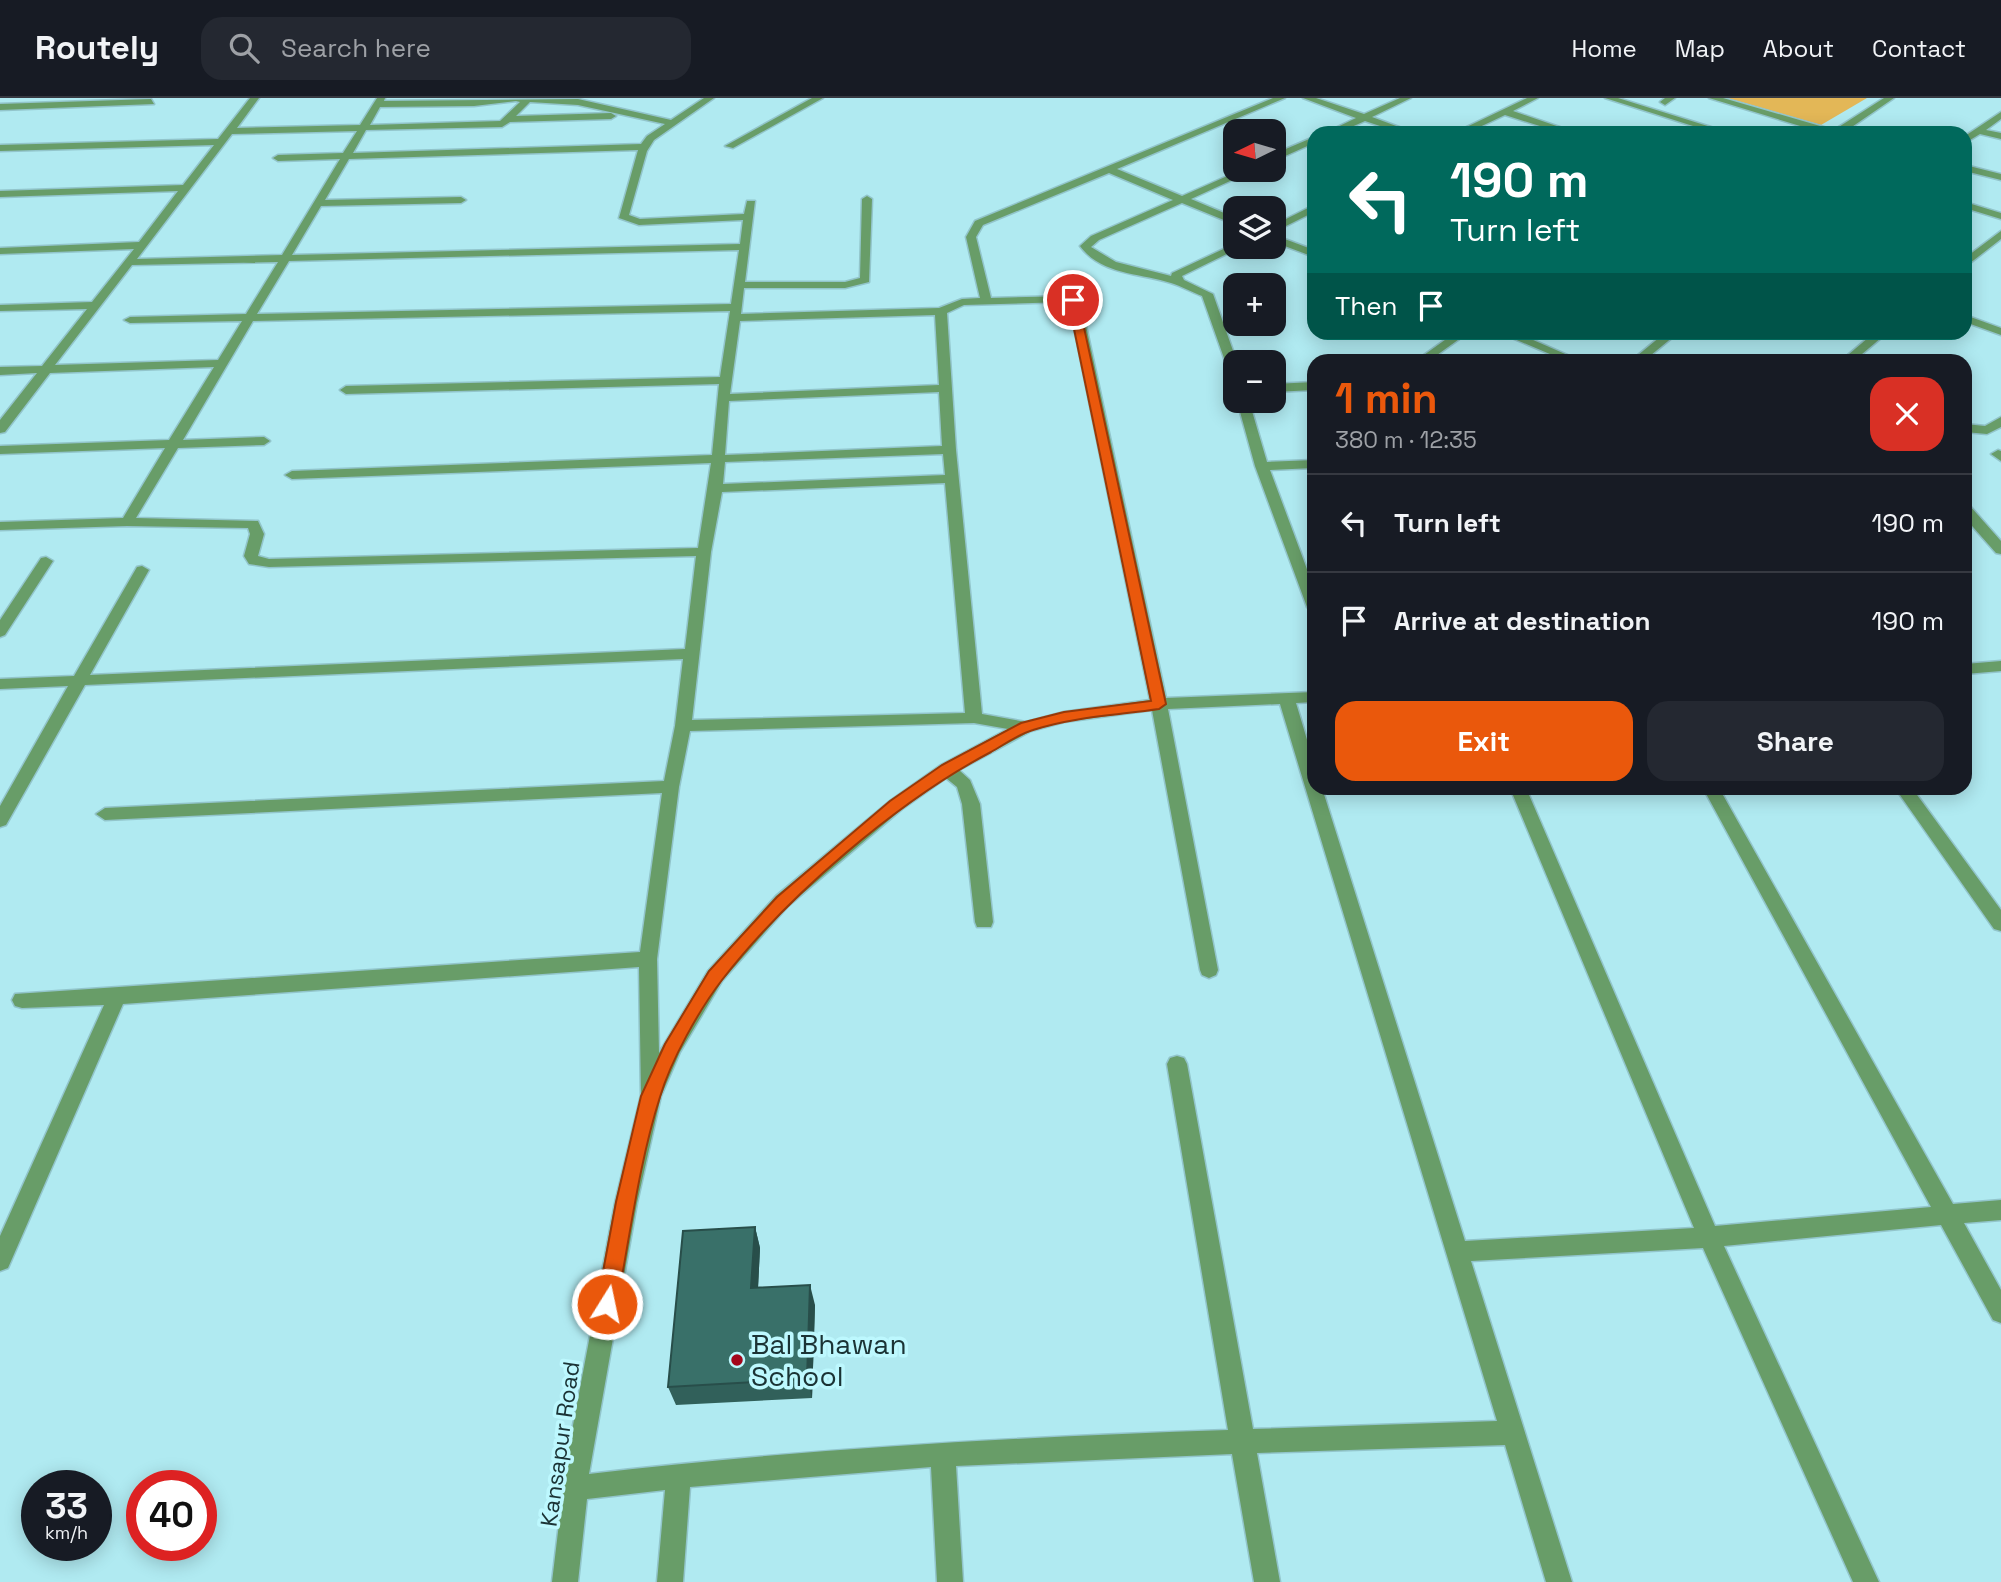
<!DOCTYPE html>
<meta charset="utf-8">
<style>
:root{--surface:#171b24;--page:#242831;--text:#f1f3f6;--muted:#9ea1a6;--line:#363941;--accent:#ea580c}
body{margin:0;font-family:"Space Grotesk",sans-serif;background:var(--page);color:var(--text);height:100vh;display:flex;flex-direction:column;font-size:26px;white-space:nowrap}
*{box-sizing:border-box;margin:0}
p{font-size:23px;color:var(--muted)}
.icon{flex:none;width:38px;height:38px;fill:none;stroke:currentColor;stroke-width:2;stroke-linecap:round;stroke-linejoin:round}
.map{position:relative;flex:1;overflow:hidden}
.details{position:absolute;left:1307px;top:256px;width:665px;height:441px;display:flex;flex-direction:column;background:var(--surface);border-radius:21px;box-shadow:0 4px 18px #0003}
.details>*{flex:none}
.banner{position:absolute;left:1307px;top:28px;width:665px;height:214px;border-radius:21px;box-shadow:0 4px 18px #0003;background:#00695c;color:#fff;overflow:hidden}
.needle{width:46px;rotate:265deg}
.tools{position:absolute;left:1223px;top:21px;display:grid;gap:14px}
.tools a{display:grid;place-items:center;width:63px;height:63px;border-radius:14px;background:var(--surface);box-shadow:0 4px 18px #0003;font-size:35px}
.speed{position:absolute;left:21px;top:1372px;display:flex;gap:14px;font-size:35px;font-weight:700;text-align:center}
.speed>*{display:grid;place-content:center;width:91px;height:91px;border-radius:50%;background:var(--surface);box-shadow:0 4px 18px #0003;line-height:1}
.speed small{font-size:18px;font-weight:400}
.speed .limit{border:10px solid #d22;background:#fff;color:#111}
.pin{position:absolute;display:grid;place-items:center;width:60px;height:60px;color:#fff;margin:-30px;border:4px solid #fff;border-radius:50%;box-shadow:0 2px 7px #0007}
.me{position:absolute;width:77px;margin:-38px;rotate:10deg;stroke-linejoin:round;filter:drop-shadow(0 0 5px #0008)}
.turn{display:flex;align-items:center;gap:24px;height:147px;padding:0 28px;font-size:32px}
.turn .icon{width:91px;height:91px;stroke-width:2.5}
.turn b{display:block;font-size:49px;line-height:60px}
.then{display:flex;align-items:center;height:66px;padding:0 28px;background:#0003;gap:14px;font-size:26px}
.round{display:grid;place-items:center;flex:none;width:74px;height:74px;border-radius:21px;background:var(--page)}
.headline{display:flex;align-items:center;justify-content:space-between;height:119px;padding:0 28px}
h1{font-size:42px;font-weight:800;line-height:52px;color:var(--accent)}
.button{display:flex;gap:14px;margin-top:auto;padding:14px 28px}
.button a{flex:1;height:80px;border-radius:21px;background:var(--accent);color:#fff;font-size:28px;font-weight:800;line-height:80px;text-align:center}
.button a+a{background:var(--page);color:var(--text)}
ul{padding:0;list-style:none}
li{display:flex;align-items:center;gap:21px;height:98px;padding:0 28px;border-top:2px solid var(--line)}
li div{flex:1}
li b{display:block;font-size:26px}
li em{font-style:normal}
header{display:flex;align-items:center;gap:42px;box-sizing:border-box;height:98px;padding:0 35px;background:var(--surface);border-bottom:2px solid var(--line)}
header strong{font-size:33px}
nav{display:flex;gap:38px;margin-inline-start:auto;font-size:24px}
.search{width:490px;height:63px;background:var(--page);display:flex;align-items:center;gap:18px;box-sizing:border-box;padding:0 24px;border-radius:21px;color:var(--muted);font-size:26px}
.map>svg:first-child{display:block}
.green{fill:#e3b757}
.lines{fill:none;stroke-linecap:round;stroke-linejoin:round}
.minor-casing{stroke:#92c5cb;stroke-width:3}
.minor{fill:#689d68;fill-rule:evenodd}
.wall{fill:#31605a}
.shaded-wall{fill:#284e4a}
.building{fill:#397069;stroke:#284e4a;stroke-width:2}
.route{fill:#ea580c;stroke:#983908;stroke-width:2}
.poi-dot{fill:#a3061b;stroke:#bdf8fe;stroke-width:2.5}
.labels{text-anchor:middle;stroke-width:7;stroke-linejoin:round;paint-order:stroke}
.street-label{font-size:23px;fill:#1b3335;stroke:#bdf8fe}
.near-poi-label{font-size:28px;fill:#1b3335;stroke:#bdf8fe;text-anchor:start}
</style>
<header>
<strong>Routely</strong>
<div class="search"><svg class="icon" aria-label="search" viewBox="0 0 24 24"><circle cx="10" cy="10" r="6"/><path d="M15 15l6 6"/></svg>Search here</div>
<nav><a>Home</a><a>Map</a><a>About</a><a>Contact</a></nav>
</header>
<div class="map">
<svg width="2001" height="1484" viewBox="0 0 2001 1484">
<rect width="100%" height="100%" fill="#b0eaf1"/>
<polygon class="green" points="1727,0 1867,0 1821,27"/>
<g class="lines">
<g class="minor-casing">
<g id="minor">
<path d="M250,0H259L237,30L360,27L377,0H385L384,3L578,1L671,22L704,0H714L654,42L647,53L629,117L640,121L744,116L747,103H755L745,184H845L860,180L862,101L867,98L872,101L869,184L845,190H744L741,216L939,210L962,201L980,200L966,139L975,123L1273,0H1285L1117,71L1182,98L1241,72H1254L1191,101L1236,120V127L1182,105L1099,142L1091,149L1116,164L1171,178L1172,175L1232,147L1241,149L1182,178L1184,182L1213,196L1237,264L1236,281L1230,277L1202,198C1192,194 1181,188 1171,185C1140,175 1101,177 1080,148L1091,138L1173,102L1109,75L983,127L976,139L991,200L1069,198L1082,209L1166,600L1314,594V604L1296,605L1314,665V690H1322L1465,1143L1694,1130L1510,690H1526L1715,1128L1931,1109L1703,690H1719L1953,1106L2001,1102V1122L1964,1125L2001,1192V1225L1993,1222L1941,1127L1724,1148L1879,1484H1853L1703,1150L1471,1163L1572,1484H1546L1505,1347L1257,1355L1280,1484H1254L1232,1356L956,1368L963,1484H937L931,1369L690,1389L683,1484H657L665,1392L587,1401L578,1484H552L567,1359L615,1105L641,997L639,869L123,906L8,1170L0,1173V1138L104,907L22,910L15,908L12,902L15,896L640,854L662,695L105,722L96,716L105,710L664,683L675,628L683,561L85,587L6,727L0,729V708L68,588L0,591V581L74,578L137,469L142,468L149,472L90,577L685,551L696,458L269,469L249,466L244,458L250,436L248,430L127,428L0,432V424L123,420L165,350L0,356V348L169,342L214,269L50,275L5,334L0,335V322L37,275L0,277V269L42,268L87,211L0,213V207L92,204L134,151L0,156V150L139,144L178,93L0,99V93L183,87L214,47L0,53V47L218,41ZM516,3L520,4L500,23L370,27L380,9L474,8ZM530,4L578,7L665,26L647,38L641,46L353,55L366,32L502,29L510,24L611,21L616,18L611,15L516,18ZM357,33L343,55L278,57L273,60L278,63L340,61L282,157L137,161L232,36ZM638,52L619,120L639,127L743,122L740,146L292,157L321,108L461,105L466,102L461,99L325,102L349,61ZM739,152L731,206L257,216L289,163ZM278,164L246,216L130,219L124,222L130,225L242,223L218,262L55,267L132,167ZM1066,204L1070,210L1150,602L1064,614L1026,624L982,616L956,352L947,215L964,207ZM730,213L720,279L346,288L340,292L346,296L719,286L712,357L292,373L285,377L292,381L711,365L698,450L269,461L258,458L264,436L258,423L136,420L178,350L264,347L270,343L264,339L183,342L253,223ZM935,217L939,287L730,296L740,223ZM939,294L942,348L725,357L729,303ZM943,356L945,377L723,386L725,364ZM945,385L965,615L692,622L711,454L722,394ZM1280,606L1497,1323L1253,1331L1187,966L1184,960L1177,958L1170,960L1167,966L1228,1332C1015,1339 801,1351 589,1376L637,1105L661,998L680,954L722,883L788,808L902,711L946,680L957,689L962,706L975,824L977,829H991L993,824L980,706L970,682L959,672L1031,633L1064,624L1152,612L1200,872L1202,877L1209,880L1216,877L1218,872L1168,611ZM974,625L1008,631L941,667L890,703L776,798L708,873L659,955L657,861L679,689L690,633Z"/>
<polygon points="812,0 823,0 733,50 725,48"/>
<polygon points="1303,0 1316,0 1364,16 1400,0 1411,0 1372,19 1415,35 1401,35 1365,23 1338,35 1325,35 1356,20"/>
<polygon points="1527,0 1538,0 1513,13 1577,35 1562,35 1505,17 1467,35 1454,35"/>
<polygon points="1605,0 1618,0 1730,35 1715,35"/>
<polygon points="1665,0 1675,0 1665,7 1660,4"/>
<polygon points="1709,0 1723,0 1834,32 1884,0 1894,0 1843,35 1823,35"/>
<polygon points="151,1 154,6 0,12 0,6"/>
<polygon points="2001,14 2001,21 1986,32 2001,35 2001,41 1980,36 1965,45 1965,38"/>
<polygon points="1314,39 1314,45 1274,63 1274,56"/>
<polygon points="1965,67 2001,76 2001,82 1965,73"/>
<polygon points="1965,104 2001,115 2001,121 1965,110"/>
<polygon points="1314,107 1314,114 1274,134 1274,127"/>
<polygon points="2001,133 2001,141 1965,169 1965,160"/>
<polygon points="1274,137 1314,152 1314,159 1274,144"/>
<polygon points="1965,217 2001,230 2001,237 1965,224"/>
<polygon points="1456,234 1469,234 1430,262 1417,262"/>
<polygon points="1498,234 1515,234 1579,262 1564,262"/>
<polygon points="1666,234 1679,234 1645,262 1632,262"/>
<polygon points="1875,234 1888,234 1855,262 1842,262"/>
<polygon points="1314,284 1314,292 1274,294 1274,286"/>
<polygon points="1237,303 1249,303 1267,364 1314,362 1314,370 1270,372 1314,490 1314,514 1307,509 1255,368"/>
<polygon points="2001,319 2001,329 1987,336 1965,334 1965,326 1985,328"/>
<polygon points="1998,352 2001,353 2001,363 1991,356"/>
<polygon points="1965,407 1970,408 2001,443 2001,456 1996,455 1965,420"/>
<polygon points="46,459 53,463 5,537 0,539 0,522 41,460"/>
<polygon points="2001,563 2001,573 1965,576 1965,566"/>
<polygon points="1895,690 1912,690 2001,812 2001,833 1994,831"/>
</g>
</g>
<use href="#minor" class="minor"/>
</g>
<polygon class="wall" points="755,1129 760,1150 758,1190 815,1207 812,1300 676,1307 668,1289"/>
<g class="shaded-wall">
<polygon points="755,1129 760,1150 757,1210 751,1190"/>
<polygon points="810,1187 815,1207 812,1300 807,1281"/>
</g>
<polygon class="building" points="755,1129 751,1190 810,1187 807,1281 668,1289 683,1133"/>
<path class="route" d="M1073,199L1078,202L1166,606L1159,611C1117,617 1073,619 1033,632C1019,636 1005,646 991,654C898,703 787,798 722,882C699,912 671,962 660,999C639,1065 630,1138 617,1206L614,1213L607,1216L600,1213L597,1206L616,1104L641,998L665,946L709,873L777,799L890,703L942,667L1021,625L1064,614L1151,603L1068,202Z"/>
<circle class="poi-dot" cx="737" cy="1262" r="7"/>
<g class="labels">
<g class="street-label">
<text transform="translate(560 1346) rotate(-82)" y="8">Kansapur Road</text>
</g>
<g class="near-poi-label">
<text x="751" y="1256">Bal Bhawan<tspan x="751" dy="32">School</tspan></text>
</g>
</g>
</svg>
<div class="tools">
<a><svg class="needle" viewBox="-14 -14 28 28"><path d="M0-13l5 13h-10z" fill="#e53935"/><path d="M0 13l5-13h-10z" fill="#9ea1a6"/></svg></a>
<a><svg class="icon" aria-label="layers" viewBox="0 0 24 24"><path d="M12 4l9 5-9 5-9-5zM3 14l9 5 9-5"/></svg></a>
<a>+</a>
<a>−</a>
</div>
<div class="speed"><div>33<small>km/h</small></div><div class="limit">40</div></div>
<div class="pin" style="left:1073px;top:202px;background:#d93025"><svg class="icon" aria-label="arrive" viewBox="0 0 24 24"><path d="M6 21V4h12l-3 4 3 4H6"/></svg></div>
<svg class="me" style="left:607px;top:1206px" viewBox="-20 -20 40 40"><circle r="17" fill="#ea580c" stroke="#fff" stroke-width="3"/><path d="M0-11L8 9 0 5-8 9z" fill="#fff"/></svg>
<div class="banner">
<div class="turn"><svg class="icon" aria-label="left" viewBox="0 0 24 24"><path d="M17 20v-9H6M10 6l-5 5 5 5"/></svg><div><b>190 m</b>Turn left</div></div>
<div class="then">Then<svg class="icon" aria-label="arrive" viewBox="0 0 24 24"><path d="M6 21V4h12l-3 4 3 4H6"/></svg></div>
</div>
<section class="details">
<div class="headline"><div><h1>1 min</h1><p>380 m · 12:35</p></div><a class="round" style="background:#d93025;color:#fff"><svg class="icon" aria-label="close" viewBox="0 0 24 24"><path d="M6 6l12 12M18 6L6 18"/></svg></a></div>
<ul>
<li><svg class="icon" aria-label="left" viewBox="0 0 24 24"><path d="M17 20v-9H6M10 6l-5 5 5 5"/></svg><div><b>Turn left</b></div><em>190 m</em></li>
<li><svg class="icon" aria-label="arrive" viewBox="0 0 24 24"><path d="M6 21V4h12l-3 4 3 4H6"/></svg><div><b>Arrive at destination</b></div><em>190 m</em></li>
</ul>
<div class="button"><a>Exit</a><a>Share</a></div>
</section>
</div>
